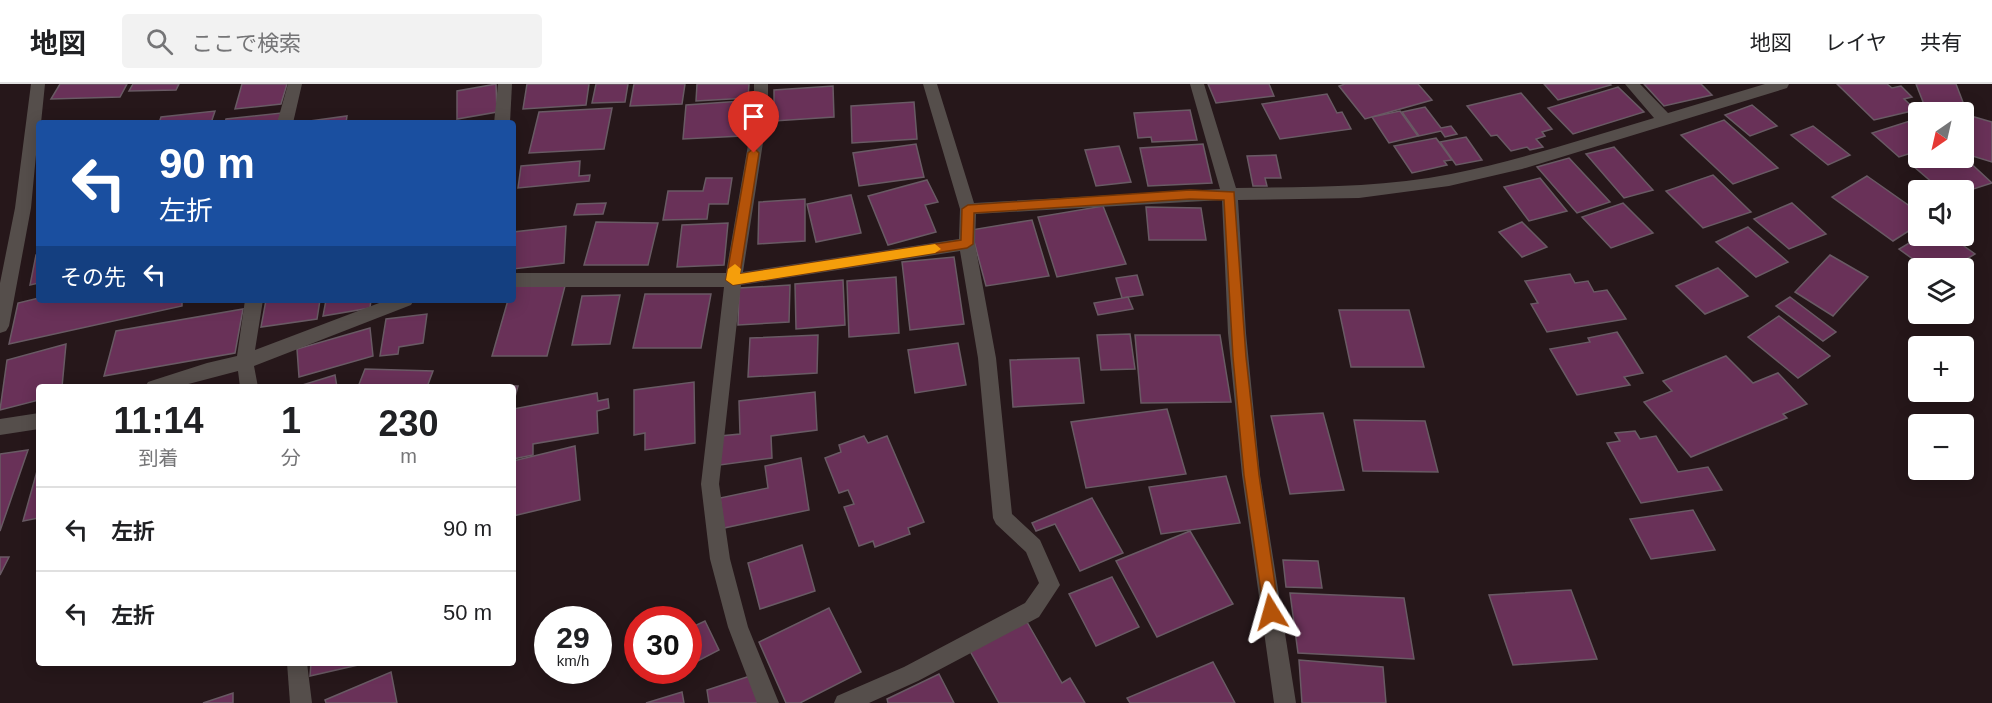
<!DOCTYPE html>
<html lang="ja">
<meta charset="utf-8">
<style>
:root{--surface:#fff;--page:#f2f2f2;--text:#202124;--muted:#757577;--line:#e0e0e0}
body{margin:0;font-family:Helvetica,"Noto Sans JP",sans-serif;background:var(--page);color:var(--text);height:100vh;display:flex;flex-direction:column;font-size:22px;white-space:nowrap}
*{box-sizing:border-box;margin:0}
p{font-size:20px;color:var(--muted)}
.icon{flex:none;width:33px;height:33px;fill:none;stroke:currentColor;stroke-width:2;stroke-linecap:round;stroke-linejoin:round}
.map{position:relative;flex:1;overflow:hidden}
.panel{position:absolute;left:36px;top:300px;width:480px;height:282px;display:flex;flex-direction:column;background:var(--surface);border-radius:6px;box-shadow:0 3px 15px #0003}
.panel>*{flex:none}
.top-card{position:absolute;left:36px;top:36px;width:480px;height:183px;border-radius:6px;box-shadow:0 3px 15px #0003;background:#1a4fa0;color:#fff;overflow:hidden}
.needle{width:39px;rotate:214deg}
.tools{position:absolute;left:1908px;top:18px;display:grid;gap:12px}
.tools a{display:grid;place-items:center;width:66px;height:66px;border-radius:6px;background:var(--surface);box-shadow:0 3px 15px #0003;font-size:30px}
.speed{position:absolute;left:534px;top:522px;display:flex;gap:12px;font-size:30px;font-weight:700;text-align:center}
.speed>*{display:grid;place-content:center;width:78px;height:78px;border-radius:50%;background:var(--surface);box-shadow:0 3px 15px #0003;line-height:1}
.speed small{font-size:15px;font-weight:400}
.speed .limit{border:9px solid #d22;background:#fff;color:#111}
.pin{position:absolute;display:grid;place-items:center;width:51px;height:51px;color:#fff;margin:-62px -26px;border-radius:50% 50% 50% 0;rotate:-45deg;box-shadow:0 0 6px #0007}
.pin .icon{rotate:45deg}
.me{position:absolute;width:66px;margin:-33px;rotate:352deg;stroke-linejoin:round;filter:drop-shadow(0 0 4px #0008)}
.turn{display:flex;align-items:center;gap:21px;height:126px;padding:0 24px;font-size:27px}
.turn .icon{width:78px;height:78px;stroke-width:2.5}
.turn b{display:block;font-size:42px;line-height:51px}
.then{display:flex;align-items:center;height:57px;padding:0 24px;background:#0003;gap:12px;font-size:22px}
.eta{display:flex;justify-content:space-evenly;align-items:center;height:102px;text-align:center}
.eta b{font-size:36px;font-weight:600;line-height:42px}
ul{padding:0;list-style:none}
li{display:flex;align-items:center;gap:18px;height:84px;padding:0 24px;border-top:2px solid var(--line)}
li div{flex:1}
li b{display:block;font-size:22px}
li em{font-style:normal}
header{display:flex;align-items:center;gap:36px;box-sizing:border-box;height:84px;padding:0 30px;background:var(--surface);border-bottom:2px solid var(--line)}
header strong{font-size:28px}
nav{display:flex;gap:33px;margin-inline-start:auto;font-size:21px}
.search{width:420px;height:54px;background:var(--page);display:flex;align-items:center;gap:15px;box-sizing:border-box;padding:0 21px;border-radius:6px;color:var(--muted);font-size:22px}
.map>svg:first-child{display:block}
.building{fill:#693158;stroke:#695a64;stroke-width:1.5}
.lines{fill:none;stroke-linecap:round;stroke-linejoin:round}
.minor{fill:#554e4b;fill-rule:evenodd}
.tertiary{fill:#554e4b;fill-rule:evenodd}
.route{fill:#b45309;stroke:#753606;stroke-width:1.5}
.slow{fill:#f59e0b}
</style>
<header>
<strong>地図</strong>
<div class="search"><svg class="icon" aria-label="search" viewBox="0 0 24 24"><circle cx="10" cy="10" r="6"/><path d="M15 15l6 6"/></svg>ここで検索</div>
<nav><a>地図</a><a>レイヤ</a><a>共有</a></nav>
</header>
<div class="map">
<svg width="1992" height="619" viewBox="0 0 1992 619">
<rect width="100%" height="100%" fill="#26171a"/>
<g class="building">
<polygon points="60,0 127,0 120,13 51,15"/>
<polygon points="133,0 179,0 176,6 129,7"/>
<polygon points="242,0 287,0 281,20 235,25"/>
<polygon points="496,0 497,28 457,35 457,7"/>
<polygon points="527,0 589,0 586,21 523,25"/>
<polygon points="596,0 628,0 625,18 592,19"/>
<polygon points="634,0 685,0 682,20 630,22"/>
<polygon points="697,0 749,0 748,14 696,17"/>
<polygon points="1208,0 1269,0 1274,12 1216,19"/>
<polygon points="1345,0 1418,0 1432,16 1365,35 1339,2"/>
<polygon points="1544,0 1610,0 1611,1 1558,16"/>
<polygon points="1644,0 1701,0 1712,11 1664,22"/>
<polygon points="1837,0 1887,0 1892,4 1901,2 1912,13 1904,15 1916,26 1874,36"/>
<polygon points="1916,0 1956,0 1966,26 1953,24 1955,28 1927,28"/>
<polygon points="833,2 834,33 774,37 774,6"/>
<polygon points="1618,3 1644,28 1573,50 1548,24"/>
<polygon points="1521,9 1552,45 1542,48 1545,52 1536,55 1543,63 1530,66 1527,63 1511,67 1497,51 1491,52 1467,22"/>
<polygon points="1327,10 1337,29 1342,28 1351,45 1280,55 1262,20"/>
<polygon points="742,17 742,52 683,55 686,21"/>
<polygon points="914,18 917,55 852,59 851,22"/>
<polygon points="1752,21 1777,42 1750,52 1725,31"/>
<polygon points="1425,23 1441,44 1451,42 1457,50 1445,53 1441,47 1419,52 1402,28"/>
<polygon points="612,24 604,65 529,69 539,28"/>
<polygon points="1190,26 1197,56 1152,58 1151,53 1138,54 1134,29"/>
<polygon points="215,27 211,39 159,39 161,33"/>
<polygon points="1400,27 1418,52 1389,59 1372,33"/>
<polygon points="281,29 278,39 225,39 226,35"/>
<polygon points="347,32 346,39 303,39 303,38"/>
<polygon points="1971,32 1992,38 1992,78 1969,71"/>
<polygon points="1916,35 1918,37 1918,67 1899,73 1872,49"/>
<polygon points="1724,36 1778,84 1733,100 1681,51"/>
<polygon points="1813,42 1850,71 1828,81 1791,51"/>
<polygon points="1466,53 1482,76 1456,81 1440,58"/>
<polygon points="1436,54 1452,76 1444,77 1447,81 1412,89 1394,62"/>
<polygon points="916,60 924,93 859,102 853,69"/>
<polygon points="1203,60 1212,99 1148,102 1140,64"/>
<polygon points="1119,62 1131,98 1096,102 1085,66"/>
<polygon points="1614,63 1653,106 1624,114 1586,70"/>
<polygon points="1276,71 1281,94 1265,94 1267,102 1253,102 1247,72"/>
<polygon points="1964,73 1992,99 1964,108 1964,106 1941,106 1912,81 1935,74"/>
<polygon points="1569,74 1610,118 1577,129 1537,83"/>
<polygon points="580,77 579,92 590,91 589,97 518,104 521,82"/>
<polygon points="1713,91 1751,128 1703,144 1666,107"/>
<polygon points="1867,92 1918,128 1918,141 1893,157 1832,113"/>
<polygon points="706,94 732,94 728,120 709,120 707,135 663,136 668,107 703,107"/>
<polygon points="1540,94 1567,127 1529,137 1504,103"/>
<polygon points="927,96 938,118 925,121 936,148 888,161 868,112"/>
<polygon points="851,111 861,149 816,158 807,120"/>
<polygon points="805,115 805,157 758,160 759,118"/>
<polygon points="606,119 603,130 574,131 577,120"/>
<polygon points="1623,119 1653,149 1611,164 1582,133"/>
<polygon points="1792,119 1826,150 1789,165 1754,135"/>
<polygon points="1103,122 1126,180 1057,193 1038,133"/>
<polygon points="1146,123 1201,124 1206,156 1149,156"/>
<polygon points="1032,136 1049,192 986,202 971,146"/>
<polygon points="596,138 658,139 648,181 584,181"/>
<polygon points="1522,138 1547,163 1522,173 1499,148"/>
<polygon points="728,139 724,181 677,183 682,141"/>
<polygon points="566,142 564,179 513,185 513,148"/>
<polygon points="1748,143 1788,178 1756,193 1716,158"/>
<polygon points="1921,152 1950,152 1975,170 1952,184 1925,184 1899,165"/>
<polygon points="36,171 39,171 39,199 30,201"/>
<polygon points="1830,171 1868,193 1833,232 1795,208"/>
<polygon points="954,173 964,240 910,246 902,178"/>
<polygon points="1718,184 1748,212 1705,230 1676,202"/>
<polygon points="1570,190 1575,199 1588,197 1594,208 1607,206 1626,235 1547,248 1531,220 1538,219 1525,197"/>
<polygon points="1137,191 1143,211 1122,214 1116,194"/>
<polygon points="896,193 899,249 849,253 847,197"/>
<polygon points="843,196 845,241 796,245 795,200"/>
<polygon points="790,201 789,238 738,241 739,204"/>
<polygon points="513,202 565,202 547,272 492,272 508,216 513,216"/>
<polygon points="645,210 711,210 701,264 633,264"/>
<polygon points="620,211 610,260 572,261 582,212"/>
<polygon points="1128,213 1133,225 1098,231 1094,219"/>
<polygon points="1790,213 1836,248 1823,257 1776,222"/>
<polygon points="39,214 39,216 182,216 182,222 9,260 18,219"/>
<polygon points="266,216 320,216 317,235 261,243"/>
<polygon points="326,216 371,216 370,224 323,232"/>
<polygon points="243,225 235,269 104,292 116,247"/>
<polygon points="1339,226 1409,226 1424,283 1351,283"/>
<polygon points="427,230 423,259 399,263 398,270 380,272 386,235"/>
<polygon points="1779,232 1830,272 1798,294 1748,253"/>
<polygon points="370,244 373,272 299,293 297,265"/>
<polygon points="1617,248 1643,289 1624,293 1630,301 1577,311 1550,265 1590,258 1588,254"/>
<polygon points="1130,250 1135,285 1101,286 1097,251"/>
<polygon points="818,251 817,289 748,293 750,254"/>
<polygon points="1135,251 1220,251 1231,318 1141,319"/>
<polygon points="958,259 966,301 915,309 908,266"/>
<polygon points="66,260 62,303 39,303 39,316 0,326 7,276"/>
<polygon points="1726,272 1753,299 1778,289 1807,320 1783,330 1787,334 1691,373 1644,318 1672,307 1663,297"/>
<polygon points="1079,274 1084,319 1013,323 1010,276"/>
<polygon points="365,285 433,287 427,303 358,303"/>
<polygon points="335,291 337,303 296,303"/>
<polygon points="694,298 695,359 645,366 645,349 634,351 634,306"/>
<polygon points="462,302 518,302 513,320 513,303"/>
<polygon points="815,308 817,346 771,352 772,374 720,381 720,352 740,350 739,317"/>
<polygon points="597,309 598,317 608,315 609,324 597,327 598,349 533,360 533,371 513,375 513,325"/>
<polygon points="1167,325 1186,390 1086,404 1071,338"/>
<polygon points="1323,329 1344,406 1290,410 1271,332"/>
<polygon points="1354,336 1425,337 1438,388 1363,387"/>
<polygon points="1635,347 1640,355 1656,352 1678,388 1708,383 1722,406 1641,419 1607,359 1620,357 1615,349"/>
<polygon points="864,352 868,359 887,352 924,438 908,444 910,450 875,463 873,457 859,462 844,423 854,420 848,406 839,409 825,374 841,368 839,361"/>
<polygon points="575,362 580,416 513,432 513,377"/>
<polygon points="28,366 0,447 0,370"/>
<polygon points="801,374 809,426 724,444 720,414 768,404 765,382"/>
<polygon points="39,380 39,434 23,437"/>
<polygon points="1226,392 1240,439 1161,450 1149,403"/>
<polygon points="1092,414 1123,469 1080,487 1055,440 1036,447 1032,439"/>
<polygon points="1693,426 1715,466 1651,475 1630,435"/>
<polygon points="1190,447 1233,520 1157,553 1116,477"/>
<polygon points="802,461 815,507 760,525 748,479"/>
<polygon points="0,473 9,473 0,491"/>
<polygon points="1283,476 1318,477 1322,504 1286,503"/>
<polygon points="1112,493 1139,543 1096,562 1069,510"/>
<polygon points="1571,506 1597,575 1513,581 1489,511"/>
<polygon points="1290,509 1404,514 1414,575 1298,569"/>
<polygon points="829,524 861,588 800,619 786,619 759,558"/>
<polygon points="705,537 719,566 688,582 688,545"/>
<polygon points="1027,538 1062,599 1070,594 1085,619 999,619 970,567"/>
<polygon points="1299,576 1383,583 1386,619 1302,619"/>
<polygon points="1213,578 1235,619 1130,619 1127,614"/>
<polygon points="311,579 367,579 310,592"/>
<polygon points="391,588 397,619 326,619 325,616"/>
<polygon points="939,590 954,619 888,619 887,615"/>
<polygon points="753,591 759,619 709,619 707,606"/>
<polygon points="682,608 684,619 646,619"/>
<polygon points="233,609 233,619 203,619"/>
</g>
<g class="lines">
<g class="minor">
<polygon points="288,0 302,0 293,39 277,39"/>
<polygon points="498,0 512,0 510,39 494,39"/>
<path d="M754,0H768V26L743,188L959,155L960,125L923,0H937L974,119L1220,105L1190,0H1204L1236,104C1308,103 1380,104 1451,90C1520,76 1587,54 1654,34L1625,0H1640L1668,29L1765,0H1789L1787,4L1522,85L1449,102L1359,114L1238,116L1246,249L1260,391L1296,619H1274L1242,391L1228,249L1222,116L976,130L975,160L996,274L1012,430L1040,456L1060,501L1039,533L918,597L869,619H834L837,612L904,583L1025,519L1039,499L1026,468L996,440L993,434L978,274L960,167L741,201L719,400L730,475L748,543L779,619H757L728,543L710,475L701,400L724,203H513V189H726L754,26Z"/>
<polygon points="245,216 263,216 255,266 387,216 414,216 411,221 254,282 258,303 240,303 238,287 177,303 145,303 148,298 154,296 207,279 237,272"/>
<polygon points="39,329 39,345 0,351 0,335"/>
<polygon points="287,579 307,579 312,619 290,619"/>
</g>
<polygon class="tertiary" points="31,0 45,0 41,39 39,39 31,124 9,242 6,247 0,249 0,199 15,124"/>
</g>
<polygon class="route" points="754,64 759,69 740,190 961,156 962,125 968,121 1190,106 1234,108 1246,273 1259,391 1279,528 1277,533 1271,535 1266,533 1264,528 1244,391 1233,273 1224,116 1190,115 974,129 973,160 967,164 733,201 726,196 748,69"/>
<polygon class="slow" points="935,160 941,165 935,169 733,201 726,196 728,185 735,180 741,185 740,190"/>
</svg>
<div class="tools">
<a><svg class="needle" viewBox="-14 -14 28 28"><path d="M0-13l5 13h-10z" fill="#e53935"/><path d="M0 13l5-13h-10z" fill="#757577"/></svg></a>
<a><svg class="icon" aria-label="sound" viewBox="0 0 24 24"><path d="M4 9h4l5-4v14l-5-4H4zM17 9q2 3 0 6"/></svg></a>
<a><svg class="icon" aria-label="layers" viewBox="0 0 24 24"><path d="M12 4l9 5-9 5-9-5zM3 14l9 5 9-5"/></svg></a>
<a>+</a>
<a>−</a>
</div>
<div class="speed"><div>29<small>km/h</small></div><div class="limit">30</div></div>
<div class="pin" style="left:754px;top:69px;background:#d93025"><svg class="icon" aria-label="arrive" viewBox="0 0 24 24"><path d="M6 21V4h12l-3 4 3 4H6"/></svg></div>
<svg class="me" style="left:1271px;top:528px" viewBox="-20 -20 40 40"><path d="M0-17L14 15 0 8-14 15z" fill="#b45309" stroke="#fff" stroke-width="4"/></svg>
<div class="top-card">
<div class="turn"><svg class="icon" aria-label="left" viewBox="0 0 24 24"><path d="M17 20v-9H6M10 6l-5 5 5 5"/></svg><div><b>90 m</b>左折</div></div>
<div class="then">その先<svg class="icon" aria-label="left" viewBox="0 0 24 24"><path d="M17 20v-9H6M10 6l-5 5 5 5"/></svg></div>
</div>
<section class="panel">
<div class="eta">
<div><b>11:14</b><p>到着</p></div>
<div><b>1</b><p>分</p></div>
<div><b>230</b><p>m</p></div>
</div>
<ul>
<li><svg class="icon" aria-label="left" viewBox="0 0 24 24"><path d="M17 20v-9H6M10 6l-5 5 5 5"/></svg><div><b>左折</b></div><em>90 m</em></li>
<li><svg class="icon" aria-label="left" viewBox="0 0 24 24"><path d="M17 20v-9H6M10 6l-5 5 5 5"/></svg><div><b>左折</b></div><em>50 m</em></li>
</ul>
</section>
</div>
